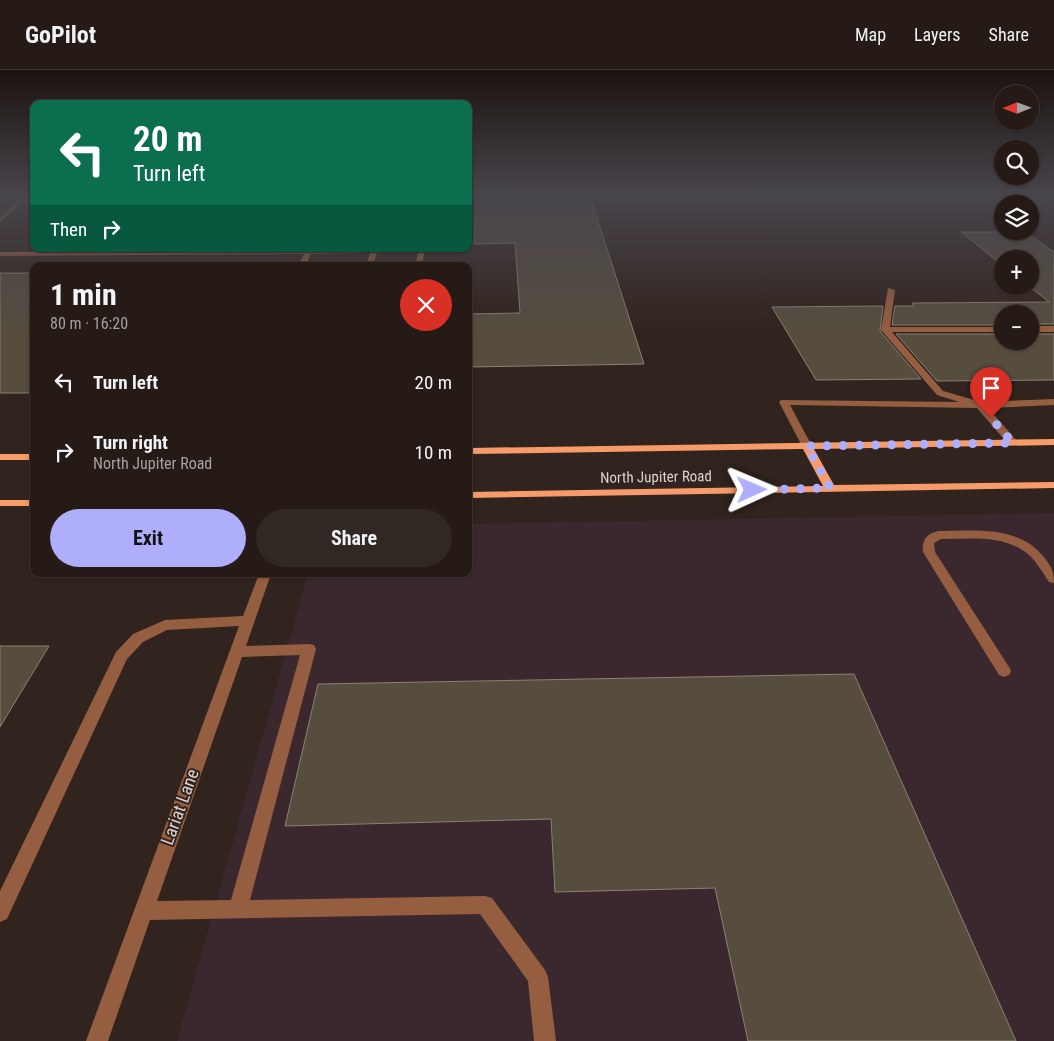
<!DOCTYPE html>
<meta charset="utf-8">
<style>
:root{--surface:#251a16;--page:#312723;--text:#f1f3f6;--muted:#a3a1a1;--line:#423835;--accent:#afaefa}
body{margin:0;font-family:"Roboto Condensed",sans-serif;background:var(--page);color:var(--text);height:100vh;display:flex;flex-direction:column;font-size:19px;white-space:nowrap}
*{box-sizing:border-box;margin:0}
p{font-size:16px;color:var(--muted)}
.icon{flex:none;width:28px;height:28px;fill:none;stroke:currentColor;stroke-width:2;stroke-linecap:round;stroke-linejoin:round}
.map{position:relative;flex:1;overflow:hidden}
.sheet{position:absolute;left:30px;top:192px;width:442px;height:315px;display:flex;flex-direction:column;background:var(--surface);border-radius:10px;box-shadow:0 1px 4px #0004,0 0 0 1px var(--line)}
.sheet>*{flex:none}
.top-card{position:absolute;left:30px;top:30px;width:442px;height:152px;border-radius:10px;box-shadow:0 1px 4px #0004,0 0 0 1px var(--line);background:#0b6e4f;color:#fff;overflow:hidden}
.needle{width:32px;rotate:269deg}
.tools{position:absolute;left:994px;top:15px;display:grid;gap:10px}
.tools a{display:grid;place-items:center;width:45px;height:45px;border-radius:50%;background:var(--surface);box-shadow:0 1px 4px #0004,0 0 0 1px var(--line);font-size:25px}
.pin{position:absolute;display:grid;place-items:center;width:42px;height:42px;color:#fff;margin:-51px -21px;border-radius:50% 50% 50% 0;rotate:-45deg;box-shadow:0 0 5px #0007}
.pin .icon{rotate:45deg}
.me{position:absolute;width:55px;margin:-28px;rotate:89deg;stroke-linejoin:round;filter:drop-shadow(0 0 4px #0008)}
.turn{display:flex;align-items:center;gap:18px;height:105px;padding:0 20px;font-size:22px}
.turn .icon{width:65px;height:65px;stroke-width:2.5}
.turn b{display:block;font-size:35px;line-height:42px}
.then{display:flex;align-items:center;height:48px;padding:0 20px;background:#0003;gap:10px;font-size:19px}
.round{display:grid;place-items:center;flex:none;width:52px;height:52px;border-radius:26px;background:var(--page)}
.overview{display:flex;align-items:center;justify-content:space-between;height:85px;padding:0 20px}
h1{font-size:30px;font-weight:700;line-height:38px}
.cta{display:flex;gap:10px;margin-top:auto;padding:10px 20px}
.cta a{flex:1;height:58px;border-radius:30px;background:var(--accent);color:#111;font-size:20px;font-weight:700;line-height:58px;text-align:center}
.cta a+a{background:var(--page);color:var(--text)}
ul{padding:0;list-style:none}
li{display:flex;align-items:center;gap:15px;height:70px;padding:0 20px}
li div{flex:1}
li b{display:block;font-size:19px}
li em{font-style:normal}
header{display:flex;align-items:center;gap:30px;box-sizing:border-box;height:70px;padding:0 25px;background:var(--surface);border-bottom:1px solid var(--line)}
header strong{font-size:24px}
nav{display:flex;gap:28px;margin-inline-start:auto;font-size:18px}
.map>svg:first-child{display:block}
.commercial{fill:#3b282f}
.building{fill:#564d3f;stroke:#8c8273}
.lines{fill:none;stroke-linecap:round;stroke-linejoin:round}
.minor{fill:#965e41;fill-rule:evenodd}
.major{fill:#f79b6b;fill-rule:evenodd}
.route{stroke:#afaefa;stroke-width:9;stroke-dasharray:0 16.2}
.labels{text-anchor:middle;stroke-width:4;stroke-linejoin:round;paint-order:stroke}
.street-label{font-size:15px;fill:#dcd2cd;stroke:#31231d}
.near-street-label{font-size:18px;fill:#dcd2cd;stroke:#31231d}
</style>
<header>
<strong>GoPilot</strong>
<nav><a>Map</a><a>Layers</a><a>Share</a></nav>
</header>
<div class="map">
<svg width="1054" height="971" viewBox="0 0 1054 971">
<rect width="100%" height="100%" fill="#31231d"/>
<polygon class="commercial" points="1054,443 1054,971 177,971 308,504 469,504 469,454"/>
<g class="building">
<polygon points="476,126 590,126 644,294 469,297 469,244 520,243 515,173 474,174"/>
<polygon points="961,162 1025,162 1054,182 1054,254 1030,254 1030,244 1002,244 1002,255 892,255 895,236 914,236 912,233 1049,232 1029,216 1030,189 1002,189 1002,195"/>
<rect x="0" y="203" width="34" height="120"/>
<polygon points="883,236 880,261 921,309 816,310 772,237"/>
<polygon points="896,264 1002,264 1002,271 1030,271 1030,264 1054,264 1054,310 937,311"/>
<polygon points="0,576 49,576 0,657"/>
<polygon points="854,604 1016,971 748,971 715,818 555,822 551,749 285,756 318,614"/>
</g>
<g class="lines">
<g class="minor">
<polygon points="23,126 30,126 0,152 0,147"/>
<polygon points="378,179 373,196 366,196 370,183 311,184 305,196 298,196 304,184 0,186 0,182"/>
<polygon points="419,179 425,179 422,196 415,196"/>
<polygon points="888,218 895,220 890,257 1002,257 1002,262 892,262 943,321 981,332 1054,329 1054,335 988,338 1017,371 1017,375 1009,375 977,338 790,335 812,376 811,378 803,378 779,332 781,330 959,332 937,325 881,260"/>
<rect x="1030" y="256" width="24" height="6"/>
<path d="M938,461C973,461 1018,455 1043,486C1051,496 1054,501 1054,513L1049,512C1043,503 1036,491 1028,484C1003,464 971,469 941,469L934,473L935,482L1009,597L1011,601L1009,605L1004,607L999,605L923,482C922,470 926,464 938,461Z"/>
<path d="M259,504H271L246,576L309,574L314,575L316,579L250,830L485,826L492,828L545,900L548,907L556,971H534L528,911L480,844L150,850L108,971H86L239,556L167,560L143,572L127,589L7,849L0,852V821L116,582L133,564L165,550L243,546ZM300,585L231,830L157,831L242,587Z"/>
</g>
<g class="major">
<polygon points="1054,369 1054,375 814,379 834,415 1054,412 1054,418 469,428 469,422 823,416 803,379 469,384 469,378"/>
<rect x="0" y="384" width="34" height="6"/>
<rect x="0" y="430" width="34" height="6"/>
</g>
</g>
<linearGradient id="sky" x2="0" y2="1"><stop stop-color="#1b1310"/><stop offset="0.48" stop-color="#48454c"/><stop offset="1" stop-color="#48454c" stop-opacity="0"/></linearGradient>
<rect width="1054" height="262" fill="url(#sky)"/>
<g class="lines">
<polyline class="route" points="752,420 830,418 807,376 1013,373 991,348"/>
</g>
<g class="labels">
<g class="street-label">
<text transform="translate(656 407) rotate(-1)" y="5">North Jupiter Road</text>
</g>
<g class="near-street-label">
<text transform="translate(180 737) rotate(-70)" y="6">Lariat Lane</text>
</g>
</g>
</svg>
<div class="tools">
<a><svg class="needle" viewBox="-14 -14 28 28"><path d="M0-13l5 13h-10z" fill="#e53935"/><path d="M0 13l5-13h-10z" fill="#a3a1a1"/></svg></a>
<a><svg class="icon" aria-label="search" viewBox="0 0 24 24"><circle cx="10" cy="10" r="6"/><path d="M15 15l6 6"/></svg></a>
<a><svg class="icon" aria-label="layers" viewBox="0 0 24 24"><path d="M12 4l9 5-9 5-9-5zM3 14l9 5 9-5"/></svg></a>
<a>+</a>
<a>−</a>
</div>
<div class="pin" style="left:991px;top:348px;background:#d93025"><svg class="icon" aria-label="arrive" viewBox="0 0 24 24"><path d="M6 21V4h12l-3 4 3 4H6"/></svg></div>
<svg class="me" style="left:752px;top:420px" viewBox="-20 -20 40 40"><path d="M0-17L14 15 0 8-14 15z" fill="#afaefa" stroke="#fff" stroke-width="4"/></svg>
<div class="top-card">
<div class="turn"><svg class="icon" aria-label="left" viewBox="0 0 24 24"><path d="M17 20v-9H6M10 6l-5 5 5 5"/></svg><div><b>20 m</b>Turn left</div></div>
<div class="then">Then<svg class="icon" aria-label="right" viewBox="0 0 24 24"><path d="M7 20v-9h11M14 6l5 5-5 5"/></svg></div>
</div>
<section class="sheet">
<div class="overview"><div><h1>1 min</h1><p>80 m · 16:20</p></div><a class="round" style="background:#d93025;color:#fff"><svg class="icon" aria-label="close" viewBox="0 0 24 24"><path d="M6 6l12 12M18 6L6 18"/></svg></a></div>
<ul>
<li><svg class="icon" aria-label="left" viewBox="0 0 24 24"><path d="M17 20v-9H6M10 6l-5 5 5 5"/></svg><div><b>Turn left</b></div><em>20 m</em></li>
<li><svg class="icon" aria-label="right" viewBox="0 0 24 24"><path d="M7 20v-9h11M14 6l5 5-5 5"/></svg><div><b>Turn right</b><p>North Jupiter Road</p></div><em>10 m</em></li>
</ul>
<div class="cta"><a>Exit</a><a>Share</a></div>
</section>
</div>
